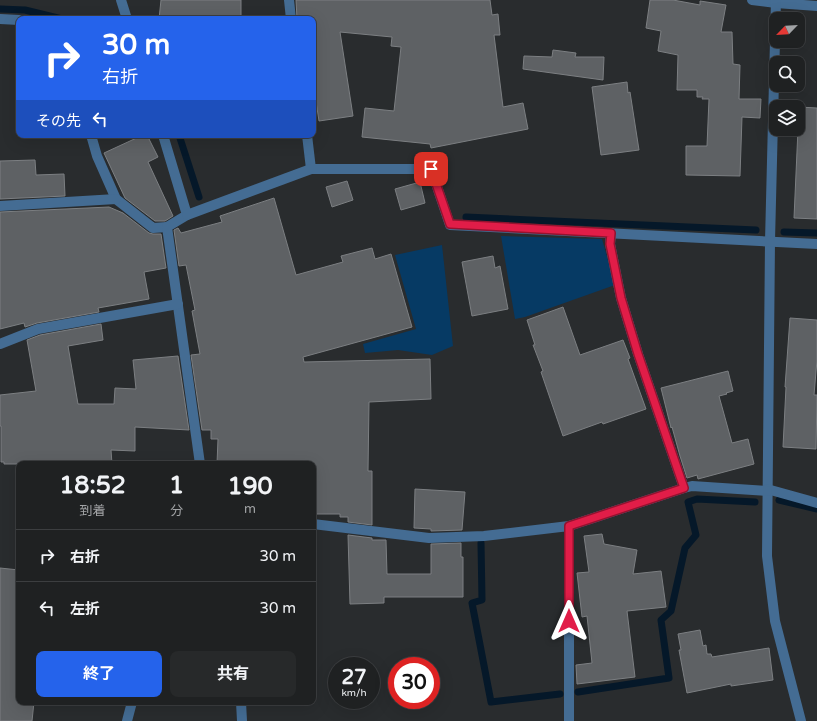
<!DOCTYPE html>
<html lang="ja">
<meta charset="utf-8">
<style>
:root{--surface:#1f2122;--page:#27292a;--text:#f1f3f6;--muted:#a1a3a5;--line:#3c3e40;--accent:#2563eb}
body{margin:0;font-family:"Varela Round","Noto Sans JP",sans-serif;background:var(--page);color:var(--text);height:100vh;display:flex;flex-direction:column;font-size:15px;white-space:nowrap}
*{box-sizing:border-box;margin:0}
p{font-size:13px;color:var(--muted)}
.icon{flex:none;width:22px;height:22px;fill:none;stroke:currentColor;stroke-width:2;stroke-linecap:round;stroke-linejoin:round}
.map{position:relative;flex:1;overflow:hidden}
.details{position:absolute;left:16px;top:461px;width:300px;height:244px;display:flex;flex-direction:column;background:var(--surface);border-radius:8px;box-shadow:0 4px 16px #0002,0 0 0 1px var(--line)}
.details>*{flex:none}
.hud{position:absolute;left:16px;top:16px;width:300px;height:122px;border-radius:8px;box-shadow:0 4px 16px #0002,0 0 0 1px var(--line);background:#2563eb;color:#fff;overflow:hidden}
.needle{width:26px;rotate:245deg}
.buttons{position:absolute;left:769px;top:12px;display:grid;gap:8px}
.buttons a{display:grid;place-items:center;width:36px;height:36px;border-radius:8px;background:var(--surface);box-shadow:0 4px 16px #0002,0 0 0 1px var(--line);font-size:20px}
.speed{position:absolute;left:328px;top:657px;display:flex;gap:8px;font-size:20px;font-weight:700;text-align:center}
.speed>*{display:grid;place-content:center;width:52px;height:52px;border-radius:50%;background:var(--surface);box-shadow:0 4px 16px #0002,0 0 0 1px var(--line);line-height:1}
.speed small{font-size:10px;font-weight:400}
.speed .limit{border:6px solid #d22;background:#fff;color:#111}
.pin{position:absolute;display:grid;place-items:center;width:34px;height:34px;color:#fff;margin:-17px;border-radius:8px;box-shadow:0 2px 6px #0006}
.me{position:absolute;width:44px;margin:-22px;rotate:0deg;stroke-linejoin:round;filter:drop-shadow(0 0 3px #0008)}
.turn{display:flex;align-items:center;gap:14px;height:84px;padding:0 20px;font-size:18px}
.turn .icon{width:52px;height:52px;stroke-width:2.5}
.turn b{display:block;font-size:28px;line-height:34px}
.then{display:flex;align-items:center;height:38px;padding:0 20px;background:#0003;gap:8px;font-size:15px}
.eta{display:flex;justify-content:space-evenly;align-items:center;height:68px;text-align:center}
.eta b{font-size:24px;font-weight:700;line-height:28px}
.button{display:flex;gap:8px;margin-top:auto;padding:8px 20px}
.button a{flex:1;height:46px;border-radius:8px;background:var(--accent);color:#fff;font-size:16px;font-weight:700;line-height:46px;text-align:center}
.button a+a{background:var(--page);color:var(--text)}
ul{padding:0;list-style:none}
li{display:flex;align-items:center;gap:12px;height:52px;padding:0 20px;border-top:1px solid var(--line)}
li div{flex:1}
li b{display:block;font-size:15px}
li em{font-style:normal}
.map>svg:first-child{display:block}
.green{fill:#063a64}
.lines{fill:none;stroke-linecap:round;stroke-linejoin:round}
.stream{stroke:#051829;stroke-width:7}
.building{fill:#5e6164;stroke:#7c7f82}
.minor{stroke:#446c93;stroke-width:10}
.route-casing{stroke:#92132f;stroke-width:10}
.route{stroke:#e11d48;stroke-width:7}
</style>
<div class="map">
<svg width="817" height="721" viewBox="0 0 817 721">
<rect width="100%" height="100%" fill="#292c2e"/>
<g class="green">
<polygon points="501,236 602,239 615,285 525,317 515,319"/>
<polygon points="442,245 453,346 432,355 398,350 365,353 363,344 416,329 395,255"/>
</g>
<g class="lines">
<g class="stream">
<polyline points="0,9 25,10 62,19"/>
<polyline points="179,135 199,197"/>
<polyline points="466,217 756,230"/>
<polyline points="784,232 817,233"/>
<polyline points="779,500 817,509"/>
<polyline points="481,543 482,600 472,603 491,702 560,694"/>
<polyline points="578,692 669,678 661,620 671,611 685,548 696,535 688,502 697,499 755,502"/>
</g>
</g>
<g class="building">
<polygon points="161,0 241,0 241,19 159,19"/>
<polygon points="296,0 490,0 492,15 498,14 500,35 494,35 503,107 523,103 528,129 431,148 430,144 362,137 365,108 394,111 401,47 391,46 392,37 340,32 353,116 319,121 313,82 313,19 297,19"/>
<polygon points="650,0 673,0 700,5 700,1 726,5 721,32 732,32 733,64 740,65 739,99 761,99 760,118 742,117 740,176 686,175 686,146 707,146 709,99 702,99 703,97 697,97 697,90 677,90 678,55 658,51 661,31 646,28"/>
<polygon points="553,50 576,53 575,57 604,57 603,80 523,69 524,56 552,57"/>
<polygon points="627,82 628,93 630,92 639,150 601,155 592,87"/>
<polygon points="799,107 817,108 817,219 794,218"/>
<polygon points="143,135 147,135 158,157 148,162 173,216 165,221 155,221 125,198 104,153"/>
<polygon points="35,160 36,175 64,174 65,196 0,199 0,161"/>
<polygon points="347,181 353,200 332,207 326,187"/>
<polygon points="420,182 425,203 401,210 395,189"/>
<polygon points="274,198 296,275 343,262 341,256 372,248 375,259 391,254 412,327 303,357 304,362 430,359 431,399 369,402 368,471 372,471 372,525 348,522 348,517 340,517 340,514 313,514 313,464 217,464 218,439 211,439 211,430 202,430 191,355 200,354 192,311 195,310 186,265 179,266 174,230 178,228 181,233 222,222 220,216"/>
<polygon points="109,207 123,213 149,233 153,234 161,234 166,268 144,272 149,299 98,308 99,312 37,323 25,327 24,323 0,329 0,212"/>
<polygon points="493,256 495,268 500,266 508,309 472,316 462,262"/>
<polygon points="563,307 580,355 623,340 630,358 628,359 646,409 603,424 602,422 563,436 541,372 543,371 533,345 535,345 527,320"/>
<polygon points="790,318 817,320 817,360 814,395 817,395 816,449 783,447 786,387 785,387"/>
<polygon points="101,324 103,340 68,346 78,404 114,404 115,388 136,389 133,360 178,356 189,430 135,427 135,451 111,450 112,464 4,464 4,462 1,462 1,426 0,426 0,395 36,391 27,340 40,335"/>
<polygon points="728,371 733,391 726,393 727,394 719,396 732,443 748,439 754,464 698,479 697,475 687,478 680,456 672,427 671,428 661,388"/>
<polygon points="415,489 465,492 462,530 431,531 431,529 414,528"/>
<polygon points="602,534 604,544 637,550 633,574 661,571 666,607 627,611 635,677 577,684 576,665 592,663 587,616 582,617 577,573 589,572 584,536"/>
<polygon points="348,535 372,538 372,540 386,540 387,574 431,574 431,544 461,543 461,557 463,557 463,597 384,597 384,603 350,604"/>
<polygon points="0,568 19,570 19,702 34,702 32,721 0,721"/>
<polygon points="700,630 703,646 706,645 707,654 711,654 712,657 769,648 773,680 731,686 731,684 687,693 679,650 681,650 678,634"/>
</g>
<g class="lines">
<g class="minor">
<polyline points="121,0 127,19"/>
<polyline points="289,0 291,19"/>
<polyline points="752,0 776,3 817,6"/>
<polyline points="776,0 770,241 767,556 775,621 801,721"/>
<polyline points="0,19 19,20"/>
<polyline points="91,135 97,156 116,199 153,228 167,227"/>
<polyline points="163,135 187,215 167,227 200,464"/>
<polyline points="307,135 311,169"/>
<polyline points="0,206 116,199"/>
<polyline points="187,215 311,169 431,169 450,225 817,244"/>
<polyline points="611,233 610,244 621,298 638,354 684,488"/>
<polyline points="0,344 38,329 178,304"/>
<polyline points="767,489 817,503"/>
<polyline points="313,524 429,538 484,536 569,526 569,721"/>
<polyline points="569,526 684,488 692,486 767,491"/>
<polyline points="241,702 242,721"/>
<polyline points="127,721 132,702"/>
</g>
</g>
<g class="lines">
<g class="route-casing">
<polyline id="route" points="431,169 450,224 611,233 610,244 621,298 638,354 684,488 569,526 569,621"/>
</g>
<use href="#route" class="route"/>
</g>
</svg>
<div class="buttons">
<a><svg class="needle" viewBox="-14 -14 28 28"><path d="M0-13l5 13h-10z" fill="#e53935"/><path d="M0 13l5-13h-10z" fill="#a1a3a5"/></svg></a>
<a><svg class="icon" aria-label="search" viewBox="0 0 24 24"><circle cx="10" cy="10" r="6"/><path d="M15 15l6 6"/></svg></a>
<a><svg class="icon" aria-label="layers" viewBox="0 0 24 24"><path d="M12 4l9 5-9 5-9-5zM3 14l9 5 9-5"/></svg></a>
</div>
<div class="speed"><div>27<small>km/h</small></div><div class="limit">30</div></div>
<div class="pin" style="left:431px;top:169px;background:#d93025"><svg class="icon" aria-label="arrive" viewBox="0 0 24 24"><path d="M6 21V4h12l-3 4 3 4H6"/></svg></div>
<svg class="me" style="left:569px;top:621px" viewBox="-20 -20 40 40"><path d="M0-17L14 15 0 8-14 15z" fill="#e11d48" stroke="#fff" stroke-width="4"/></svg>
<div class="hud">
<div class="turn"><svg class="icon" aria-label="right" viewBox="0 0 24 24"><path d="M7 20v-9h11M14 6l5 5-5 5"/></svg><div><b>30 m</b>右折</div></div>
<div class="then">その先<svg class="icon" aria-label="left" viewBox="0 0 24 24"><path d="M17 20v-9H6M10 6l-5 5 5 5"/></svg></div>
</div>
<section class="details">
<div class="eta">
<div><b>18:52</b><p>到着</p></div>
<div><b>1</b><p>分</p></div>
<div><b>190</b><p>m</p></div>
</div>
<ul>
<li><svg class="icon" aria-label="right" viewBox="0 0 24 24"><path d="M7 20v-9h11M14 6l5 5-5 5"/></svg><div><b>右折</b></div><em>30 m</em></li>
<li><svg class="icon" aria-label="left" viewBox="0 0 24 24"><path d="M17 20v-9H6M10 6l-5 5 5 5"/></svg><div><b>左折</b></div><em>30 m</em></li>
</ul>
<div class="button"><a>終了</a><a>共有</a></div>
</section>
</div>
